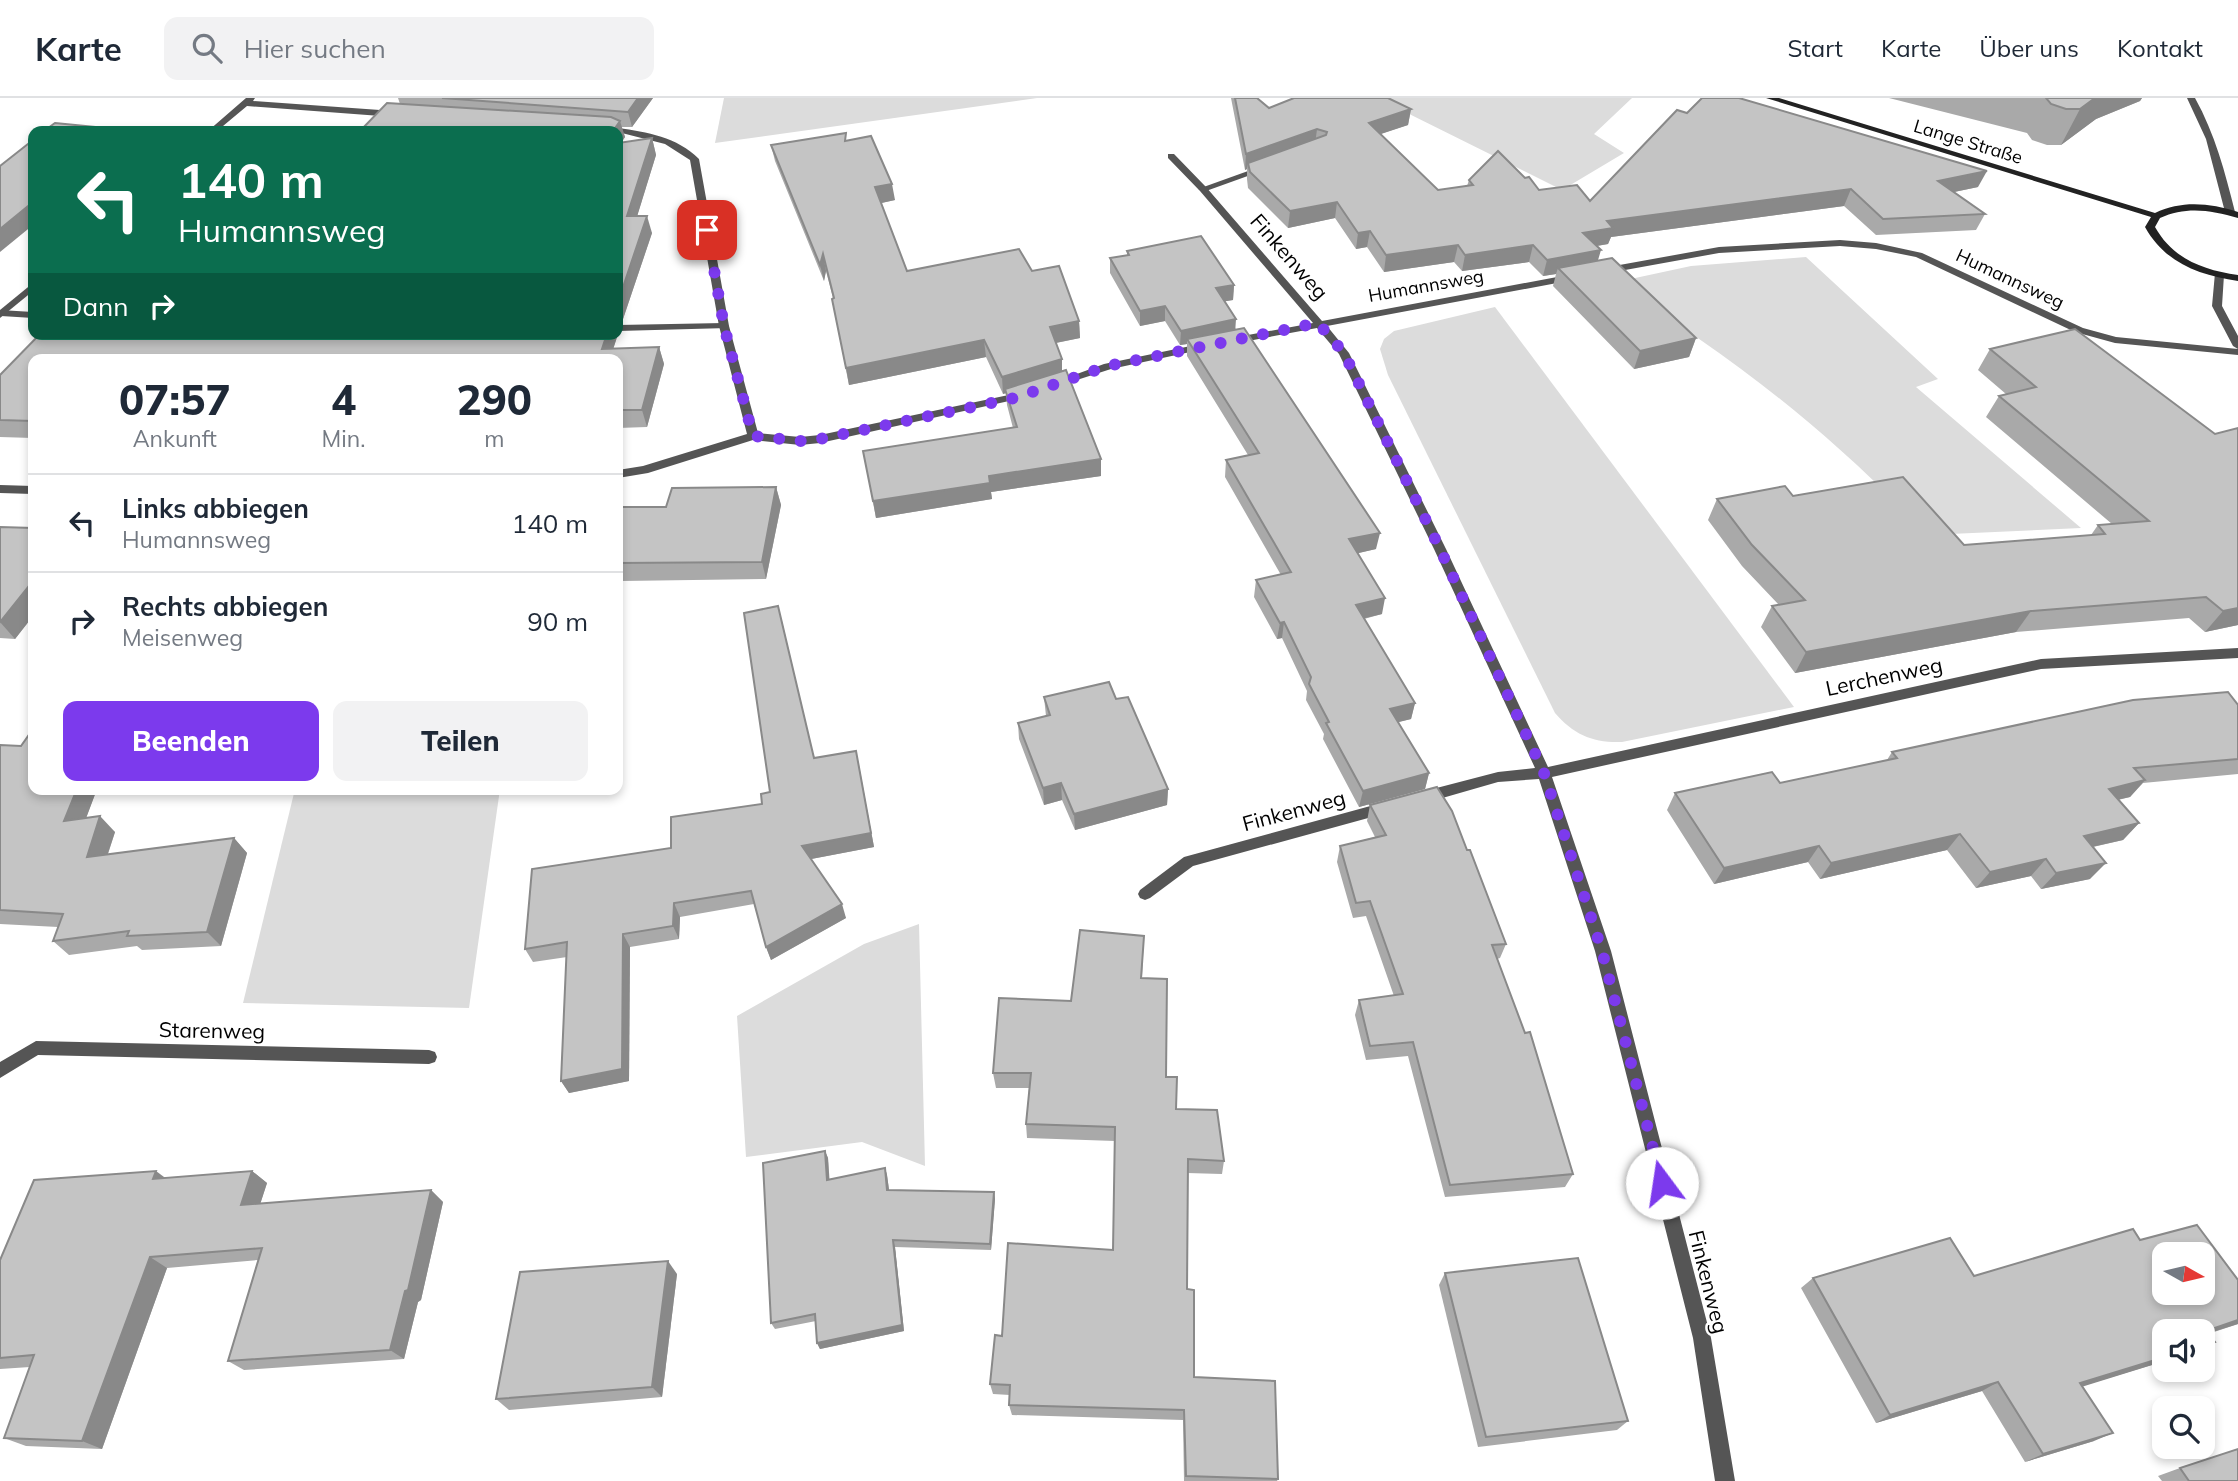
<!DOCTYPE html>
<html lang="de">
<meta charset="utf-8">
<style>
:root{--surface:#fff;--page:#f2f2f3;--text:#1f2937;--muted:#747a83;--line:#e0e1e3;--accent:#7c3aed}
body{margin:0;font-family:Mulish,sans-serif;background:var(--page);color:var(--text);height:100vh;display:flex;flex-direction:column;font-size:26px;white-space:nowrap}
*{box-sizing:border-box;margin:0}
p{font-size:23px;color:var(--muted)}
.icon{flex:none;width:38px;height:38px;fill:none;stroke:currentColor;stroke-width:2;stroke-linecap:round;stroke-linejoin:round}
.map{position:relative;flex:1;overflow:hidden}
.side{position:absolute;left:28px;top:256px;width:595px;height:441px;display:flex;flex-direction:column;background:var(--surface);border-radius:14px;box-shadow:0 4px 10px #0003}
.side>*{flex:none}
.hud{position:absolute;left:28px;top:28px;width:595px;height:214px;border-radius:14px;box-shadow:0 4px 10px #0003;background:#0b6e4f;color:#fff;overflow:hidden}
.needle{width:46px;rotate:98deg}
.fabs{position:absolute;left:2152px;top:1144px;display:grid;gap:14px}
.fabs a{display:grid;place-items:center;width:63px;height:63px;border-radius:14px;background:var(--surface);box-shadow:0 4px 10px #0003;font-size:35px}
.pin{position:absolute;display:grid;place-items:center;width:60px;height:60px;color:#fff;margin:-30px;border-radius:14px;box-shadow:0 4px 10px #0006}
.me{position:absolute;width:77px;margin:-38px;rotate:346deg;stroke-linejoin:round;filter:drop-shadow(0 0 5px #0008)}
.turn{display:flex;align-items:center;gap:24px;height:147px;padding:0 35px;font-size:32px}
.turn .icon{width:91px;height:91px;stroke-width:2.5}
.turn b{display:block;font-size:49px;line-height:60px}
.then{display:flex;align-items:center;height:66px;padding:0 35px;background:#0003;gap:14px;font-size:26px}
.eta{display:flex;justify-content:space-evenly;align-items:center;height:119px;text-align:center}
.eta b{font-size:42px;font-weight:800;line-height:49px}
.action{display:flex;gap:14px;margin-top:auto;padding:14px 35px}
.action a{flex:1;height:80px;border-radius:14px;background:var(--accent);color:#fff;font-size:28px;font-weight:800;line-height:80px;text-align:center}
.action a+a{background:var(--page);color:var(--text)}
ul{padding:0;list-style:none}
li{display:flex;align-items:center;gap:21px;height:98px;padding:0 35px;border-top:2px solid var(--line)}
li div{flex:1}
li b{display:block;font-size:26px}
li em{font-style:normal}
header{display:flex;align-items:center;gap:42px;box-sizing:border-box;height:98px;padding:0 35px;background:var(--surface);border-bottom:2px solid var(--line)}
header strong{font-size:33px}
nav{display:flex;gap:38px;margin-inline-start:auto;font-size:24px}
.search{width:490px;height:63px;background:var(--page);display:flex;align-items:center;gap:18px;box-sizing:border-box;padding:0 24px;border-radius:14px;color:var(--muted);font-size:26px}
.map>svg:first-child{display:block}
.green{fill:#dcdcdc}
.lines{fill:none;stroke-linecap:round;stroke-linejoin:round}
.service{fill:#555;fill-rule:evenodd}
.minor{fill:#555;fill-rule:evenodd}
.tertiary{fill:#555;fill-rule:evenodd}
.secondary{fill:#222;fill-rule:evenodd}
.wall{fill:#a9a9a9}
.shaded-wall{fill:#898989}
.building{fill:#c4c4c4;stroke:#898989;stroke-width:2;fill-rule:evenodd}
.route{stroke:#7c3aed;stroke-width:12;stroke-dasharray:0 21.6}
.labels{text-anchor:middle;stroke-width:5;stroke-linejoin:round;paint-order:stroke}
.far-street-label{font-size:18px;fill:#000;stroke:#fff}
.street-label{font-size:21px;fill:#000;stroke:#fff}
</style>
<header>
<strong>Karte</strong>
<div class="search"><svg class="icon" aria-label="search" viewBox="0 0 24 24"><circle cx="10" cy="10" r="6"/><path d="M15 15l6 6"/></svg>Hier suchen</div>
<nav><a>Start</a><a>Karte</a><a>Über uns</a><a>Kontakt</a></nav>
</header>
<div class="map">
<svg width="2238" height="1383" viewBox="0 0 2238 1383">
<rect width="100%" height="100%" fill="#fff"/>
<g class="green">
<polygon points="724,0 1037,0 715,45"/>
<polygon points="1377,0 1632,0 1594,36 1624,55 1562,92"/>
<path d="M1806,159L1938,281L1916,289L2081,430L1928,437C1829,334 1735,259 1612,185L1691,168Z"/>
<path d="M1495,209L1794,609L1622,644C1593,645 1574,637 1555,615L1388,277L1380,251L1384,241L1394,233Z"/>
<polygon points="295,691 500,691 469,910 243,905"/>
<polygon points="919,826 925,1068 862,1044 746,1059 737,918 864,846"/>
</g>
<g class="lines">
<g class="service">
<polygon points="1262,68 1270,70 1206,93 1198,91"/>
<polygon points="0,212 33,214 33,220 1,218"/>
<polygon points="724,225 729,228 728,230 618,233 618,227"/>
</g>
<g class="minor">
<polygon points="246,0 255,0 253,3 394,13 398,16 394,19 247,8 217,33 208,33"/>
<path d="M618,30C647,34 677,39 699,61L729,228L758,335L800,339L820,337L1023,294L1028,297L1023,300L820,345L800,347L753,342L648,375L618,380V372L643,368L747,336L719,228L690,62L665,46L614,33Z"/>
<polygon points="1168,56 1174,56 1206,89 1322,223 1573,176 1578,179 1573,182 1327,228 1349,255 1446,451 1548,669 2041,561 2238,550 2238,560 2041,571 1552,679 1611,853 1711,1240 1735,1383 1715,1383 1693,1240 1595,853 1539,681 1498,684 1425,705 1420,703 1418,699 1420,695 1425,693 1498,674 1535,670 1434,451 1339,256 1317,230 1232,246 1227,243 1232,240 1313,225 1200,93 1168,60"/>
<polygon points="1840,142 1876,145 1922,155 2083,230 2116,239 2238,251 2238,257 2115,245 2075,234 1916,159 1876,151 1840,148 1719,155 1603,176 1598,173 1603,170 1719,149"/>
<polygon points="33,185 33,193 0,220 0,212"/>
<polygon points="1205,245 1209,246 1209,250 1111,271 1052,290 1047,287 1104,266"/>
<polygon points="0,387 33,388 33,396 0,395"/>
<polygon points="1385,704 1390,706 1392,710 1390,714 1193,768 1150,800 1145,802 1140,800 1138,796 1140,792 1184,759"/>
<polygon points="36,943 429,952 435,954 437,959 435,964 429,966 38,957 0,980 0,964"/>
</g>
<g class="tertiary">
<path d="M2187,0H2195C2215,36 2225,74 2235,114L2233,116L2225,114L2206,41Z"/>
<polygon points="2215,175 2224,177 2222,208 2238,238 2238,251 2233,248 2212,208"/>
</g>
<path class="secondary" d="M1766,0H1779L2155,115C2182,102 2210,105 2238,114V120C2211,112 2186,108 2160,120L2155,129C2173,161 2203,172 2238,177V183C2199,177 2165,165 2145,129L2151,119Z"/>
</g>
<g class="wall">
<polygon points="398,0 653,0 632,29 621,29 625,39 621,45 652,40 656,57 637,118 652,135 622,224 400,6"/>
<polygon points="1231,0 1257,0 1269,10 1411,11 1408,27 1380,36 1438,92 1467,88 1469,82 1539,92 1590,103 1677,12 1978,89 1954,94 1985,116 1976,132 1876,137 1844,108 1611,139 1608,146 1597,148 1598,162 1696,240 1689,259 1634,271 1553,188 1556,176 1543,178 1529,164 1462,173 1454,164 1384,174 1367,149 1356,151 1335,120 1288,130 1248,90 1247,81 1247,71 1245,72"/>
<polygon points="1889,0 2142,0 2140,3 2096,21 2061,47 2047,47 2032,42 2027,35"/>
<polygon points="848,42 895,102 881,105 907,173 1032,173 1079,223 1080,240 1056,245 1062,261 1062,273 1101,378 991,394 992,401 876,420 863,353 1013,330 1007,307 1006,295 1003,296 986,259 849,287 835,217 833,200 826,173 824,183 775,63 771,47"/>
<polygon points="1127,153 1234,187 1233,202 1225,203 1236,232 1376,451 1358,455 1382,516 1364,521 1415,605 1411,621 1398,624 1429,675 1425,691 1359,709 1323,641 1324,636 1306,602 1307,593 1282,540 1277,541 1254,499 1256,482 1281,477 1225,379 1226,362 1248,357 1187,258 1187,246 1180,247 1165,223 1140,228 1110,175 1110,160 1127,157"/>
<polygon points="618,234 618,236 613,251 659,249 664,266 647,329 618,330 618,261 33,261 33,340 0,339 0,277 40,236 618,236"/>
<polygon points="1990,251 2215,336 2238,330 2238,527 2205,534 2189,520 2016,534 1795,575 1761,529 1772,508 1779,507 1742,468 1708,422 1717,401 1793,398 1964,447 2091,437 2098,427 2112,426 1986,319 1999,298 2006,296 1978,272"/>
<polygon points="776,389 781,407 766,481 622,483 619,493 618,493 618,409 666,409"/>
<polygon points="0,429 33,430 33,518 15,541 0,540"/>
<polygon points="782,523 814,660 856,653 859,667 874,749 811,761 846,820 771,862 766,849 754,806 680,819 679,841 630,849 629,983 569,995 561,983 567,859 533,864 525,851 671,750 762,706 770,694"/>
<polygon points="1044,599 1116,601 1168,691 1167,707 1075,732 1062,702 1044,707 1019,641 1018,625 1046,618"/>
<polygon points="2238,607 2238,676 2143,685 2130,699 2118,702 2139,725 2123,742 2093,749 2090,781 2041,791 2031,778 1976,790 1947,752 1820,781 1808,764 1714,786 1667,712 1675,695 1780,685 1887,662 1892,654"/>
<polygon points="0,647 33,691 97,691 86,720 115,734 108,756 234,740 247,755 221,848 142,852 137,848 69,857 53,843 58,829 0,826"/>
<polygon points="1370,707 1467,752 1506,846 1500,860 1497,861 1573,1076 1565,1089 1445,1099 1408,958 1366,962 1355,917 1359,902 1394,898 1366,818 1353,820 1337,764 1340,748 1375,739 1367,723"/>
<polygon points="1144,838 1142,880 1166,979 1176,1011 1224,1063 1222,1076 1187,1075 1187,1191 1194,1279 1278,1381 1277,1383 1184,1383 1183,1322 1012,1317 1009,1307 1010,1297 993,1296 990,1286 1002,1238 1113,1152 1115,1043 1027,1040 1026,1026 1029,990 996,990 993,975 1071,903"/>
<polygon points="825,1053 828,1060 829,1082 885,1070 887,1077 889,1092 994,1094 995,1101 991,1152 895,1149 904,1233 820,1251 817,1245 816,1223 775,1231 771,1225"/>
<polygon points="252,1073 267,1085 260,1106 431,1092 443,1104 421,1202 418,1204 404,1261 244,1272 228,1263 258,1162 167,1170 102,1351 26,1348 4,1340 30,1269 0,1271 0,1162 166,1080"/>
<polygon points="2140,1142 2238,1226 2208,1236 2165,1263 2082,1288 2094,1343 2025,1364 1982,1293 1876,1325 1801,1190 1813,1180 1974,1178"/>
<polygon points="1445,1175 1628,1323 1617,1332 1478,1349 1439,1187"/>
<polygon points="677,1176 662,1299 509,1312 496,1301"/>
<polygon points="2180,1370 2238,1383 2162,1383 2158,1378"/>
</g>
<g class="shaded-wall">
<polygon points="638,0 653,0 632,29 628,14"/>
<polygon points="2095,0 2142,0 2140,3 2096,21 2061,47 2080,11"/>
<polygon points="1411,11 1408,27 1366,41 1369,25"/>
<polygon points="620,23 625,39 618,49 618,33 613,33"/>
<polygon points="1317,31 1315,47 1248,65 1247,71 1245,72 1246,56"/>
<polygon points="652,40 656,57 632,135 627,118"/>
<polygon points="1987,73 1978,89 1930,99 1938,83"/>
<polygon points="892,86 895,102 877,106 875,89"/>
<polygon points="1851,91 1844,108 1611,139 1608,146 1578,151 1583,135 1607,123"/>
<polygon points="33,104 33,127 0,154 0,131"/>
<polygon points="1337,104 1335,120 1288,130 1290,113"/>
<polygon points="647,118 652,135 622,224 618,226 618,204"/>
<polygon points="1370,133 1367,149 1356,151 1358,135"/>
<polygon points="1458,147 1454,164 1384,174 1386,157"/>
<polygon points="1533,147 1529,164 1462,173 1465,157"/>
<polygon points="1601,152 1596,169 1558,170 1556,176 1543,178 1547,162"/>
<polygon points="823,156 826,173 824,183 820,167"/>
<polygon points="1234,187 1233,202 1215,205 1216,190"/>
<polygon points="1165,208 1165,223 1140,228 1140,213"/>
<polygon points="1236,221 1235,236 1187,241 1187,246 1180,247 1181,233"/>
<polygon points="1079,223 1080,240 1050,246 1050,229"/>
<polygon points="618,234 618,236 610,261 602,251 607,236 618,236"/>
<polygon points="1696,240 1689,259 1634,271 1640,253"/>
<polygon points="984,242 986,259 849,287 846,270"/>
<polygon points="659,249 664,266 647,329 642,312"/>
<polygon points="1062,261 1062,277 1005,291 1006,295 1003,296 1002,279"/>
<polygon points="1101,361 1101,378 991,394 992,401 876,420 873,403 989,378"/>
<polygon points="776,389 781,407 766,481 762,464"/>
<polygon points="1380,435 1376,451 1346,458 1349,441"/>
<polygon points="618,472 622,483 619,493 618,490"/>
<polygon points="33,483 33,518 15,541 0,524"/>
<polygon points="1385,500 1382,516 1353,523 1356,507"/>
<polygon points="2238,510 2238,527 2205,534 2223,513"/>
<polygon points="2031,513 2016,534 1795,575 1806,554"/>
<polygon points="1284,524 1282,540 1277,541 1280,525"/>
<polygon points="1415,605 1411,621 1387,627 1390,611"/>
<polygon points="856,653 874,749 806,762 802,748"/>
<polygon points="1429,675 1425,691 1359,709 1363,693"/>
<polygon points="2145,682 2130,699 2093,707 2109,691"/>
<polygon points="1061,685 1062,702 1044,707 1043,690"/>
<polygon points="77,691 97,691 79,739 64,723"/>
<polygon points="1168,691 1167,707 1075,732 1074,716"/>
<polygon points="100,718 115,734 102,773 87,759"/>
<polygon points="2139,725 2123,742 2069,754 2084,738"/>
<polygon points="1960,736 1947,752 1820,781 1831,765"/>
<polygon points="234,740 247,755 221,848 207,834"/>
<polygon points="1819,748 1808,764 1714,786 1724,770"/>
<polygon points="2046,761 2031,778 1976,790 1990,774"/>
<polygon points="2106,765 2090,781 2041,791 2056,775"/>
<polygon points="674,805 680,819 679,841 673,828"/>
<polygon points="842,806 846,820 771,862 766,849"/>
<polygon points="623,836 630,849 629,983 569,995 561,983"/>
<polygon points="825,1053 828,1060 830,1089 827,1082"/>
<polygon points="885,1070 887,1077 890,1099 887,1092"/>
<polygon points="156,1073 172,1085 153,1081"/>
<polygon points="252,1073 267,1085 256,1119 241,1107"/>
<polygon points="431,1092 443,1104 421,1202 418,1204 404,1261 390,1252"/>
<polygon points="994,1094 995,1101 991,1152 990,1146"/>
<polygon points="893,1142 895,1149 904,1233 820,1251 817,1245"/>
<polygon points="150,1159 167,1170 102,1351 82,1343"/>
<polygon points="668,1163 677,1176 662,1299 652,1289"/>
<polygon points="2238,1222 2238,1226 2203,1237 2203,1234"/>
<polygon points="2165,1259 2165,1263 2062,1295 2080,1285"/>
<polygon points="1998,1284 1982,1293 1876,1325 1890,1317"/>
<polygon points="2113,1335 2094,1343 2025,1364 2043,1356"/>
</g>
<g class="building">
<polygon points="442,0 638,0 628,14"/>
<polygon points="1235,0 1257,0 1269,10 1294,0 1388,0 1411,11 1369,25 1438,92 1473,87 1469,82 1498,53 1525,80 1529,79 1539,92 1577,87 1590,103 1677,12 1687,15 1702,0 1739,0 1987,73 1938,83 1985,116 1883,121 1851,91 1607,123 1613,130 1583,135 1601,152 1547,162 1533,147 1465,157 1458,147 1386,157 1370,133 1358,135 1337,104 1290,113 1250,74 1248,65 1326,37 1327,34 1317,31 1246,56"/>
<polygon points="2046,0 2095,0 2080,11 2066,11 2051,6"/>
<polygon points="387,5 611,19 620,23 613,33 360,33"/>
<polygon points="55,25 125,32 123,33 44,33"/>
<polygon points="846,35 845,43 871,38 892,86 875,89 907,173 1019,151 1032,173 1059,168 1079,223 1050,229 1062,261 1002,279 984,242 846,270 832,201 834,200 823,156 820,167 771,47"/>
<polygon points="652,40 627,118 647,118 618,204 618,45"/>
<polygon points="33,42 33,104 0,131 0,68"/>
<polygon points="1201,138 1234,187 1216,190 1236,221 1181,233 1165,208 1140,213 1110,160 1129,157 1127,153"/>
<polygon points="1612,160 1696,240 1640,253 1558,170"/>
<polygon points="1244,230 1380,435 1349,441 1385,500 1356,507 1415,605 1390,611 1429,675 1363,693 1326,625 1329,624 1309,586 1311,579 1284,524 1280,525 1256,482 1291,474 1226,362 1259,355 1187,241"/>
<polygon points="2075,231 2215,336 2238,330 2238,510 2223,513 2206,499 2031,513 1806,554 1772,508 1805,502 1752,447 1717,401 1785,388 1793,398 1903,379 1964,447 2105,436 2098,427 2149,423 1999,298 2036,289 1990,251"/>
<polygon points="40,236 607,236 602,251 659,249 642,312 618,312 618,261 33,261 33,323 0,322 0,277"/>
<polygon points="1066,272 1101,361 989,378 990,385 873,403 863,353 1017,329 1005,291"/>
<polygon points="776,389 762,464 618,465 618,409 666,409 672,390"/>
<polygon points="0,429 33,430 33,483 0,524"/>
<polygon points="778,508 814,660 856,653 871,735 802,748 842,806 766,849 751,793 674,805 673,828 623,836 622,971 561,983 567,844 525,851 532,771 671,750 671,719 762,706 761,696 770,694 744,515"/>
<polygon points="1109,584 1116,601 1128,599 1168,691 1074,716 1061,685 1043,690 1018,625 1050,617 1044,599"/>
<polygon points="2228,594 2238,607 2238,661 2134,670 2145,682 2109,691 2139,725 2084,738 2106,765 2056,775 2046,761 1990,774 1960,736 1831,765 1819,748 1724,770 1675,695 1772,674 1780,685 1897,660 1892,654 2133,602"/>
<polygon points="33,631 33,691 77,691 64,723 100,718 87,759 234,740 207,834 127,838 129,833 53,843 63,816 0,812 0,647 21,648"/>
<polygon points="1437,689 1452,713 1467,752 1470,752 1506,846 1492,847 1525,935 1530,934 1573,1076 1450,1087 1413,944 1370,948 1359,902 1403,896 1370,803 1356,805 1340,748 1386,737 1370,707"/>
<polygon points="1080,832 1144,838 1141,880 1167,881 1166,979 1177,979 1176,1011 1217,1012 1224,1063 1188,1061 1187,1191 1194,1192 1194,1279 1275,1283 1278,1381 1186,1378 1184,1312 1009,1307 1010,1287 990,1286 995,1237 1002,1238 1008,1145 1113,1152 1115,1029 1026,1026 1031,975 993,975 999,900 1071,903"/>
<polygon points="825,1053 827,1082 885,1070 887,1092 994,1094 990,1146 893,1142 902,1227 817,1245 815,1216 771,1225 763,1065"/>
<polygon points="156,1073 153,1081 252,1073 241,1107 431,1092 408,1192 405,1193 390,1252 228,1263 262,1150 150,1159 82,1343 4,1340 34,1257 0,1260 0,1162 34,1082"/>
<path d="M2197,1127L2238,1182V1222L2206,1233L2215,1244L2203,1248V1234H2165V1259L2080,1285L2113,1335L2043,1356L1998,1284L1890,1317L1813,1180L1950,1140L1974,1178L2133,1131L2140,1142ZM2165,1157H2203V1195H2165Z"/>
<polygon points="1578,1160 1628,1323 1486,1339 1445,1175"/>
<polygon points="668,1163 652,1289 496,1301 520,1174"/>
<polygon points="2238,1351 2238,1383 2189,1383 2180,1370"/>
</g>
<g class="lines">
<polyline class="route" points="707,132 724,228 753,338 800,343 820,341 1015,300 1108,268 1318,225 1344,255 1440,451 1544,675 1602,853 1662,1085"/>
</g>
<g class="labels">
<g class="far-street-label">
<text transform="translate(1968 44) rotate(17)" y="6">Lange Straße</text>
<text transform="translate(2010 181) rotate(25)" y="6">Humannsweg</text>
<text transform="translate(1426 188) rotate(-10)" y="6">Humannsweg</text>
</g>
<g class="street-label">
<text transform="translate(1289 159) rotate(49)" y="7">Finkenweg</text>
<text transform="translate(1884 579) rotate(-12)" y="7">Lerchenweg</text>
<text transform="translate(1294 713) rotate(-15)" y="7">Finkenweg</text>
<text transform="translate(212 933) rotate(1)" y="7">Starenweg</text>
<text transform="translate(1708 1184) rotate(76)" y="7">Finkenweg</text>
</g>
</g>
</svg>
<div class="fabs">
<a><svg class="needle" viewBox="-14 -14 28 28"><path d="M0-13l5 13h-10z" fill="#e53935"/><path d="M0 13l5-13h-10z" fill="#747a83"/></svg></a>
<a><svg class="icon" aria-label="sound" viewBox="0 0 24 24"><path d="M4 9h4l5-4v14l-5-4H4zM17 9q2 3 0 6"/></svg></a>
<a><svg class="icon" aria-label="search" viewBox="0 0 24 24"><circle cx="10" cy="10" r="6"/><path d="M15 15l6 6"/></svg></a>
</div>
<div class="pin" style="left:707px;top:132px;background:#d93025"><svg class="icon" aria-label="arrive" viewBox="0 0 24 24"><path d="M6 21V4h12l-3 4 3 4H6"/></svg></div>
<svg class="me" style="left:1662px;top:1085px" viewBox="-20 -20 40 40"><circle r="19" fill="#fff"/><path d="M0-13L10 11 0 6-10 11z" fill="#7c3aed"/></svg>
<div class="hud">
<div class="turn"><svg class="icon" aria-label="left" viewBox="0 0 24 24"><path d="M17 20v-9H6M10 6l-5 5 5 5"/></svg><div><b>140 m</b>Humannsweg</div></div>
<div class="then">Dann<svg class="icon" aria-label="right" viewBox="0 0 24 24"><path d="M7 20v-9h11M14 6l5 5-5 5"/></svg></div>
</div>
<section class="side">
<div class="eta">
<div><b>07:57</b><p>Ankunft</p></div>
<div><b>4</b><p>Min.</p></div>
<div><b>290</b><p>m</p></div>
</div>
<ul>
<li><svg class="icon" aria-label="left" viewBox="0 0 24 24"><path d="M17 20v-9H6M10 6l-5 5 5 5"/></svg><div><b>Links abbiegen</b><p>Humannsweg</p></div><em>140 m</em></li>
<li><svg class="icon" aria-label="right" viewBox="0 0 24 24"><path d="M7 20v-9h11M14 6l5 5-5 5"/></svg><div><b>Rechts abbiegen</b><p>Meisenweg</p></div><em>90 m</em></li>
</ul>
<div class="action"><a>Beenden</a><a>Teilen</a></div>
</section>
</div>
